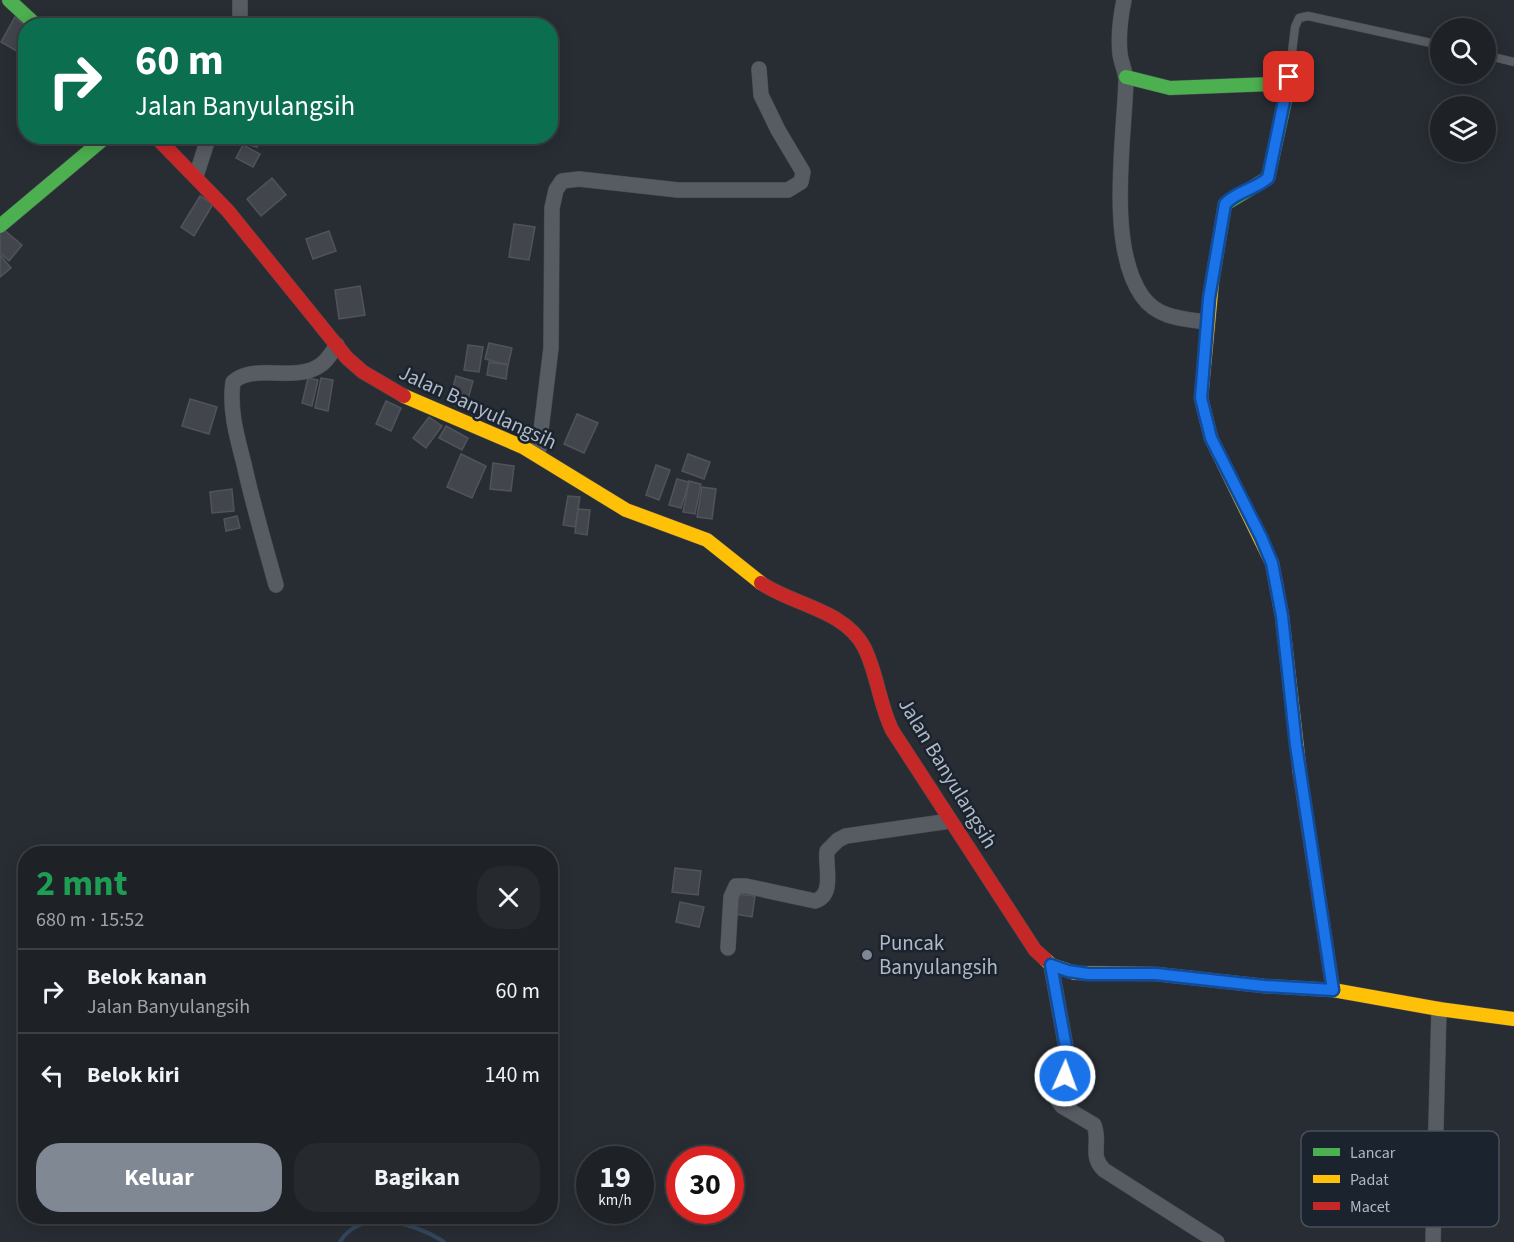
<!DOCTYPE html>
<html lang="id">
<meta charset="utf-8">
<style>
:root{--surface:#1e2227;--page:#262a2f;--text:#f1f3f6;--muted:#a1a4a7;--line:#3c3f44;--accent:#808893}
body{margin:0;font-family:"Source Sans 3",sans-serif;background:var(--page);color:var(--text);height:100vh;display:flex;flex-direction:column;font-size:22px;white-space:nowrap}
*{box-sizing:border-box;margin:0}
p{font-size:20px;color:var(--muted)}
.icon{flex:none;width:33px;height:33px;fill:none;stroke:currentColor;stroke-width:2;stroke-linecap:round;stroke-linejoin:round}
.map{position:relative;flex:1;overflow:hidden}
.side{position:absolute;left:18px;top:846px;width:540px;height:378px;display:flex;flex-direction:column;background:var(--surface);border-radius:24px;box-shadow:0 3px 15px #0003,0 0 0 2px var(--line)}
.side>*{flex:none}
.guide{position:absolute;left:18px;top:18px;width:540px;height:126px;border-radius:24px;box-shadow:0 3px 15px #0003,0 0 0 2px var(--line);background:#0b6e4f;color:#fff;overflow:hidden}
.buttons{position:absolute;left:1430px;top:18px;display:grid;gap:12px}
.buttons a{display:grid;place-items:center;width:66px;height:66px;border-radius:50%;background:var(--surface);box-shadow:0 3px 15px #0003,0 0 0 2px var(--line);font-size:30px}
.speed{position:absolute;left:576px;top:1146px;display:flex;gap:12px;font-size:30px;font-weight:700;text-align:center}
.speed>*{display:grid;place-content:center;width:78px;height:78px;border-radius:50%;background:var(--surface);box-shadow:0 3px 15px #0003,0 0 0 2px var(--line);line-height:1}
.speed small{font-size:15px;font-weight:400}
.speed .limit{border:9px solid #d22;background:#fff;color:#111}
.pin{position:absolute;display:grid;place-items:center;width:51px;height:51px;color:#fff;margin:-26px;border-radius:12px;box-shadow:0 3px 9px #0006}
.me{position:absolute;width:66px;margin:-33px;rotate:2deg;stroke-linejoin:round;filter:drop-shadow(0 0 4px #0008)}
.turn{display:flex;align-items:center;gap:21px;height:126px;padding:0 18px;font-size:27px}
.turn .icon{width:78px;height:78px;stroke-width:2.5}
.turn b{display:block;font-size:42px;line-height:51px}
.round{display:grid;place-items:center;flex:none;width:63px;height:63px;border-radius:24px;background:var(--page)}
.head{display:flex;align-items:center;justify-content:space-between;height:102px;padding:0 18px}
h1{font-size:36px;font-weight:700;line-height:45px;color:#1e9e55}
.button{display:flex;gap:12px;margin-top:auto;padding:12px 18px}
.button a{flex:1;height:69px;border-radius:24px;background:var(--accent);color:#fff;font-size:24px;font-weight:700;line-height:69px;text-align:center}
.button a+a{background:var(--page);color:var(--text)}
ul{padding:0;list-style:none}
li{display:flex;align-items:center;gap:18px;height:84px;padding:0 18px;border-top:2px solid var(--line)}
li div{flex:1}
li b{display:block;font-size:22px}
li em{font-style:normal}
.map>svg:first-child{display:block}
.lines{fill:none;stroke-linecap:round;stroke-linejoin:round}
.stream{stroke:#34465d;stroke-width:4}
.building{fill:#42464c;stroke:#4f545c;stroke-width:1.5}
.lane-casing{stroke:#46494f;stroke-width:9}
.street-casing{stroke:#46494f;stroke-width:16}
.fast-casing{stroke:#46494f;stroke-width:15}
.slow-casing{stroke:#46494f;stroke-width:15}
.jam-casing{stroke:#46494f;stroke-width:15}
.lane{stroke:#575b62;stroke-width:8}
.street{stroke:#575b62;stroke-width:15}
.fast{stroke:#4caf50;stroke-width:14}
.slow{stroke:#ffc107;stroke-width:14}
.jam{stroke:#c62828;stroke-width:14}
.route-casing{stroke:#114b97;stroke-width:15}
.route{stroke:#1a73e8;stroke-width:10}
.poi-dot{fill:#808893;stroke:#1b232f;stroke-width:2}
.labels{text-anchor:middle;stroke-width:5;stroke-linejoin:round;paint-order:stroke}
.street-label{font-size:21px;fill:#b0b9c6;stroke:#1b232f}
.poi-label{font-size:21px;fill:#b0b9c6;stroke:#1b232f;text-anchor:start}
.key{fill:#1b232f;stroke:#48505c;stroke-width:1.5}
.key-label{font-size:16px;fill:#b0b9c6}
</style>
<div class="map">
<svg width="1514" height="1242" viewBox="0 0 1514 1242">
<rect width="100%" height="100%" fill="#282d34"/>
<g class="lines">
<path class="stream" d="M340,1242C361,1207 417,1224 444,1242"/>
</g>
<g class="building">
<polygon points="15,17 26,26 26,43 20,53 1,42"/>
<polygon points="80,17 94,23 93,26 76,26"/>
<polygon points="241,136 260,136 257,147 240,143"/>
<polygon points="243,145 260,154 253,167 236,158"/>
<polygon points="272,178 286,195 261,216 247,199"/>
<polygon points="200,196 213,204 194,236 181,227"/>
<polygon points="514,224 535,227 529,260 509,257"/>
<polygon points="3,229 22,245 9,261 0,253 0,232"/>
<polygon points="329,231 336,251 313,259 306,239"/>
<polygon points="0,255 11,268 0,277"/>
<polygon points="360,286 365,315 339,319 335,290"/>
<polygon points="489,343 512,348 508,365 485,359"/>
<polygon points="468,345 483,347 479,372 464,370"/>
<polygon points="489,362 508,365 506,379 487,375"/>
<polygon points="456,376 473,381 468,399 451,395"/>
<polygon points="308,378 318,380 312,406 302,403"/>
<polygon points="321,378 333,380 328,411 315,408"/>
<polygon points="190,399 217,407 209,434 182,426"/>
<polygon points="386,401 401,408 391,431 376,424"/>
<polygon points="577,414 598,423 584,453 564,444"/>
<polygon points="429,417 442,426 426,448 413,438"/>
<polygon points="446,426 468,438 462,450 439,438"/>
<polygon points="461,454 486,466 472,498 447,487"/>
<polygon points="688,454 710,462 704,479 682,471"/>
<polygon points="493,463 514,466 511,491 490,489"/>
<polygon points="656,465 670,470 659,500 646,495"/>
<polygon points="677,479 689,482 681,508 669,505"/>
<polygon points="689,481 701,484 695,514 683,512"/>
<polygon points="702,487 716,489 712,519 697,517"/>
<polygon points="232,489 234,511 212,513 210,492"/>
<polygon points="568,496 580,497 575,527 563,525"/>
<polygon points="578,509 590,510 587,535 575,533"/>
<polygon points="237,516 240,528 226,531 224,519"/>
<polygon points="675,868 701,871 698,895 672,892"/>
<polygon points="736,894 755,896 752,917 734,914"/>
<polygon points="680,902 704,907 699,927 676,922"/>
</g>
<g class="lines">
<g class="lane-casing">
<g id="lane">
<polyline points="1485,55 1514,62"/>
<polyline points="1288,86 1295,27 1299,18 1308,16 1440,45"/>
</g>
</g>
<g class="street-casing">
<g id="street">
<polyline points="240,0 240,26"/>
<path d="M1124,0C1120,19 1118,35 1120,54C1121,63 1126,72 1126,81C1124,140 1107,246 1142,296C1157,318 1183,319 1207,322"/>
<polyline points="196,176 209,136"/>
<polyline points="538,455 551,348 552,208 556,190 562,181 579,179 678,190 788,190 801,182 803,172 778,130 761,95 759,69"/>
<path d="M276,585C265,545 253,505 244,464C237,437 229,410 233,382C254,362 296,384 322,364C328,359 333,351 337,345"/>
<path d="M728,948L731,897L736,886H746L815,901C835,895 825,867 827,851L838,840L846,836L950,821"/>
<path d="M1051,965L1067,1053V1068L1056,1092L1057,1099L1062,1106L1094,1125C1101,1142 1089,1156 1104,1170L1217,1242"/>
<polyline points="1433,1242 1439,1009"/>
</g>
</g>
<g class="fast-casing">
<g id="fast">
<polyline points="9,0 37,26"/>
<polyline points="1126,77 1170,88 1272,84 1288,87 1268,178 1225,204 1212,282"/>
<polyline points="0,226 107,136"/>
</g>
</g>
<g class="slow-casing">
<g id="slow">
<polyline points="1212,282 1201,398 1211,438 1272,563 1282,616 1300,774"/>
<polyline points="404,396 523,447 626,510 707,540 761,583"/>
<polyline points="1046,960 1051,965 1075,973 1156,974 1264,986 1333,990 1439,1009 1514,1019"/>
</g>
</g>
<g class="jam-casing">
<g id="jam">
<polyline points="155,136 228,211 347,358 363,372 404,396"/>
<path d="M761,583C793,605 845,610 864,647C877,672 879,703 892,730L1035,950L1046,960"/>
<polyline points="1300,774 1333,990"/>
</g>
</g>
<use href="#lane" class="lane"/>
<use href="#street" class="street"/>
<use href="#fast" class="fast"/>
<use href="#slow" class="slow"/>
<use href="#jam" class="jam"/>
</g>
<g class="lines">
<g class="route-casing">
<path id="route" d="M1065,1076L1067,1053L1051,965L1068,971L1088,974H1156L1264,986L1333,990L1296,745L1282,616L1272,563L1261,537L1211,438L1201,398L1209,298L1225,204C1237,191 1254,190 1268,178L1289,77"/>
</g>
<use href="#route" class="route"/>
</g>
<circle class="poi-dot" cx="867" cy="955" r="6"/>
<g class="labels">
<g class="street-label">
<text transform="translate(478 407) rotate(25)" y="7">Jalan Banyulangsih</text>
<text transform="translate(948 773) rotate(59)" y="7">Jalan Banyulangsih</text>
</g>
<g class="poi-label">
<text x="879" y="950">Puncak<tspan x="879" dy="24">Banyulangsih</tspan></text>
</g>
</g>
<rect x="1301" y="1131" width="198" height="96" rx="9" class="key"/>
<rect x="1313" y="1148" width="27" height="8" fill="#4caf50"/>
<rect x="1313" y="1175" width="27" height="8" fill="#ffc107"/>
<rect x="1313" y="1202" width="27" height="8" fill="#c62828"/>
<g class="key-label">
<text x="1350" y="1158">Lancar</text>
<text x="1350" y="1185">Padat</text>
<text x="1350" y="1212">Macet</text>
</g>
</svg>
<div class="buttons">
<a><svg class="icon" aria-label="search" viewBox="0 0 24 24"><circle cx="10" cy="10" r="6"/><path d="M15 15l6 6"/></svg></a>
<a><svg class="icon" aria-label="layers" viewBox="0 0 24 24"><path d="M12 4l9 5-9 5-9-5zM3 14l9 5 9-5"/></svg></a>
</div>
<div class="speed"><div>19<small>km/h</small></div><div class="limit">30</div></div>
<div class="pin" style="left:1289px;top:77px;background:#d93025"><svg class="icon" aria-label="arrive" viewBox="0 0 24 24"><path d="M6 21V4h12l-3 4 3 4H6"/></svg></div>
<svg class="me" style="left:1065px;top:1076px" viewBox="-20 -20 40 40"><circle r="17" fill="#1a73e8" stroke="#fff" stroke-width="3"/><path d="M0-11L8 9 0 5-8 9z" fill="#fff"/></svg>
<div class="guide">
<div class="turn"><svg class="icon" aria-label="right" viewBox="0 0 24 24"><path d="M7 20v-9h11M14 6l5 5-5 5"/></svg><div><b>60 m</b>Jalan Banyulangsih</div></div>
</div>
<section class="side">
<div class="head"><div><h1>2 mnt</h1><p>680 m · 15:52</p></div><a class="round"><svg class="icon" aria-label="close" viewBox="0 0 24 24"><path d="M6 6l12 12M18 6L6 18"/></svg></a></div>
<ul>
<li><svg class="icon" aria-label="right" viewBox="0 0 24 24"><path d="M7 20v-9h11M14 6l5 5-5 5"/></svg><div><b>Belok kanan</b><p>Jalan Banyulangsih</p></div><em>60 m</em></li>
<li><svg class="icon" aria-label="left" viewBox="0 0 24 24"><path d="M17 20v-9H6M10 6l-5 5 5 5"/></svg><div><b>Belok kiri</b></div><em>140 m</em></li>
</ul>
<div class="button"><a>Keluar</a><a>Bagikan</a></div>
</section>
</div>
